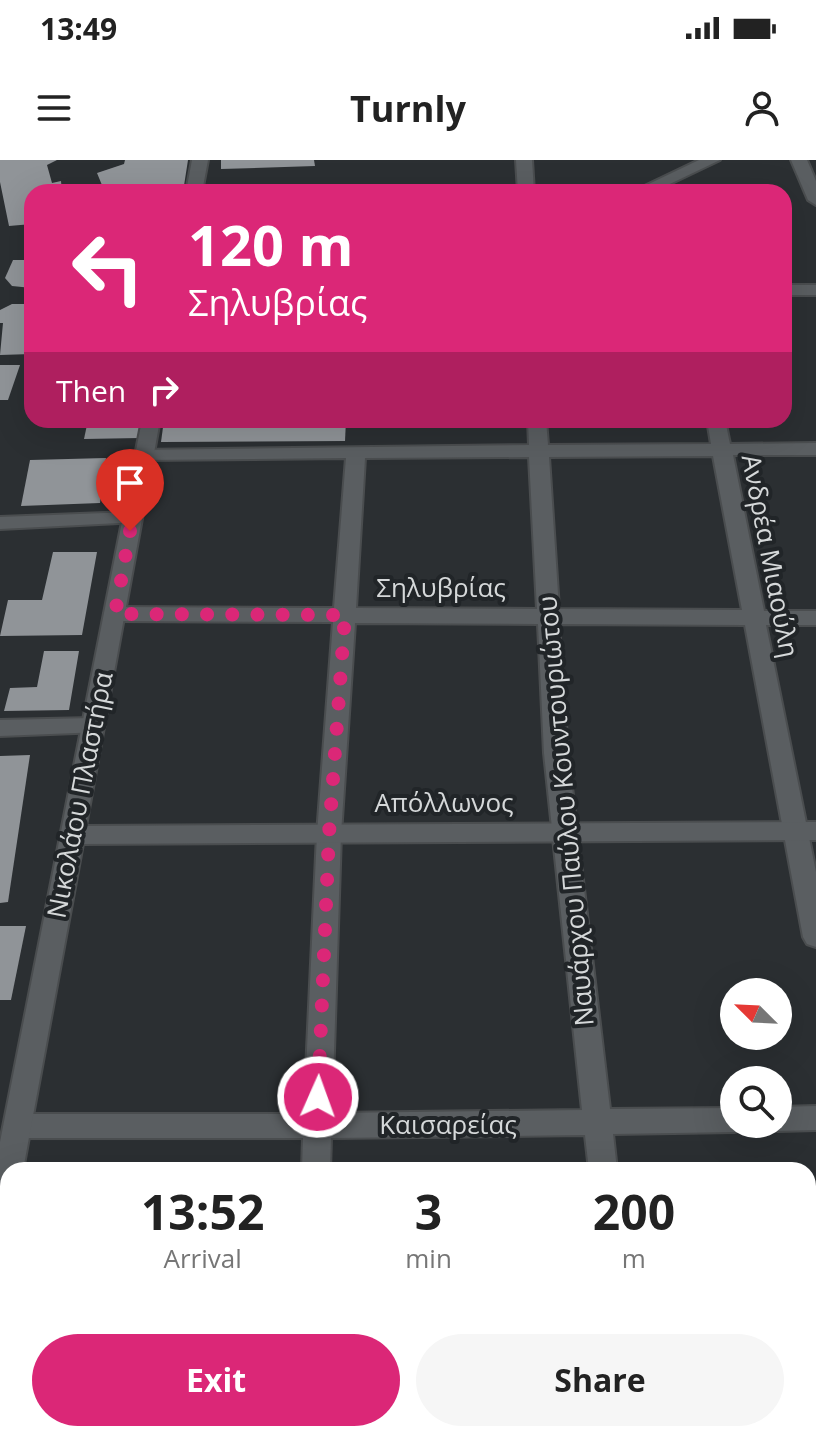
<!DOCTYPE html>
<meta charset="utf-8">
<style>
:root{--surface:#fff;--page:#f6f6f6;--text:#222;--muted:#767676;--accent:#db2777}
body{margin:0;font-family:"Open Sans",sans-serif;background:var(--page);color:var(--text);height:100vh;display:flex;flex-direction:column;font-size:30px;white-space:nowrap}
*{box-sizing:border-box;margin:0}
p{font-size:26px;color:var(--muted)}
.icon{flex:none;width:44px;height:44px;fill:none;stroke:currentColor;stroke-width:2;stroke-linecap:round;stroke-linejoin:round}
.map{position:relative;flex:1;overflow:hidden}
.side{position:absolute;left:0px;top:1002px;width:816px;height:280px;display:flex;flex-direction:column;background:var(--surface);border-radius:24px 24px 0 0;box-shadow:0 8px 32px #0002}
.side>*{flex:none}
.banner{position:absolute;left:24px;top:24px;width:768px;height:244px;border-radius:24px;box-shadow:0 8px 32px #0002;background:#db2777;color:#fff;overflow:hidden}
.needle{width:52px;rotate:294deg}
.fabs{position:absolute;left:720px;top:818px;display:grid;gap:16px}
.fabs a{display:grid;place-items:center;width:72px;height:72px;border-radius:50%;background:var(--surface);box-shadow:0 8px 32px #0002;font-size:40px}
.pin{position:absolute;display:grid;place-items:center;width:68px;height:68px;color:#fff;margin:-82px -34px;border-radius:50% 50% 50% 0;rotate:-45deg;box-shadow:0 0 8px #0007}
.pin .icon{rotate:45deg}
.me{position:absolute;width:88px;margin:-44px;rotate:2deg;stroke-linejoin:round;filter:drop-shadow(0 0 6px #0008)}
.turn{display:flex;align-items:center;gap:28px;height:168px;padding:0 32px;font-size:36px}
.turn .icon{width:104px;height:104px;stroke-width:2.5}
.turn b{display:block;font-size:56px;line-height:68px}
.then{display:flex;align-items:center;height:76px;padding:0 32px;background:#0003;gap:16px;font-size:30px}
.eta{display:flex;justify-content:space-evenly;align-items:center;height:136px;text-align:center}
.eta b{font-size:48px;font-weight:700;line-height:56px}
.cta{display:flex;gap:16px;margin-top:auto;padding:16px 32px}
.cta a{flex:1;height:92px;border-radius:48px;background:var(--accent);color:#fff;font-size:32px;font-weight:700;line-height:92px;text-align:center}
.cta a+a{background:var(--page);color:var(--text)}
.status{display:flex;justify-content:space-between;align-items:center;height:56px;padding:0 40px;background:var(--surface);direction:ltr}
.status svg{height:22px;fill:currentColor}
header{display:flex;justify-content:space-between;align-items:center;height:104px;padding:0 32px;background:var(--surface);font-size:36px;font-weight:700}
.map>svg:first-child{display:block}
.building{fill:#909498}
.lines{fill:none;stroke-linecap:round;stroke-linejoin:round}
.street-casing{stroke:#4a4d4f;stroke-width:4}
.secondary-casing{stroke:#4a4d4f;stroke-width:4}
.street{fill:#5a5e61;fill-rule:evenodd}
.secondary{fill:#5a5e61;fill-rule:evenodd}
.route{stroke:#db2777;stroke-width:14;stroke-dasharray:0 25.2}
.labels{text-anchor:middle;stroke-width:8;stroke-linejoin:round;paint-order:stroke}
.street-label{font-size:26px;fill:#d5d8d9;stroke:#212528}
</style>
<div class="status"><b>13:49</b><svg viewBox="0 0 49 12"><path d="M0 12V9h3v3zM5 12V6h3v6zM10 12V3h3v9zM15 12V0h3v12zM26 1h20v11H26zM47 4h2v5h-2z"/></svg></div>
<header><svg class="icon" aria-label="menu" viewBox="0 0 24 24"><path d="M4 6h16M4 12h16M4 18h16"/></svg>Turnly<svg class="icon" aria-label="person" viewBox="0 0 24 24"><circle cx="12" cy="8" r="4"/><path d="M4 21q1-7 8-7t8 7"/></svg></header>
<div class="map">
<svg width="816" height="1282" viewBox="0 0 816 1282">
<rect width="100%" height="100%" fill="#2b2f32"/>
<g class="building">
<polygon points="0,0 57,0 47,5 52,23 61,21 62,32 32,32 32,64 9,66 0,22"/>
<polygon points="125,0 188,0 183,32 104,30 97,13 124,4"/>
<polygon points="221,0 314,0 315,6 221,9"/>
<polygon points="13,100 32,100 32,128 12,126 5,118"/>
<polygon points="12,144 32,144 32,194 0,195 3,163 0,163 0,150"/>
<polygon points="0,205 20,205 8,240 0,240"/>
<polygon points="88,260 143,260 140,278 84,279"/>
<polygon points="164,260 346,260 345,281 161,282"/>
<polygon points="106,298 100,343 21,346 30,300"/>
<polygon points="53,392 97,392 82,475 0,476 8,440 42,440"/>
<polygon points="44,491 79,491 69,550 4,551 10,528 37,527"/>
<polygon points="30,595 8,742 0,743 0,596"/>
<polygon points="0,766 26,766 11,840 0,840"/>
</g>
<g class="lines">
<g class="street-casing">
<g id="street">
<polygon points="516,0 532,0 534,32 518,32"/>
<polygon points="791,0 807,0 816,21 816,45 808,40"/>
<rect x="784" y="125" width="32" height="10"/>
<path d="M528,260H546L548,285L711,284L707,260H725L730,284L816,283V295H733L764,451H816V465H766L816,712V787L807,784L803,777L745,465L559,464L568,593L610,949L734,948V964H746L744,969L734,972L613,974L617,1010H589L585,975L331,978L330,1010H302L303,978H18L8,975L4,966L8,957L18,954H304L317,674L333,462L115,461L107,459L104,454L107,449L115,447L334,448L346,298L144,300L137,298L134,294L137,290L529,285ZM713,296L742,450L559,449L549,297ZM529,297L537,449L356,448L365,298ZM355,463L538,464L544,593L582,950L332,953L341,674Z"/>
<polygon points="132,352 142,358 139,362 0,369 0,357"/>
<polygon points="93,558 101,560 105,566 101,572 0,576 0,560"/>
<polygon points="816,946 816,970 778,971 766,964 778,964 778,947"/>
<rect x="295" y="1274" width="32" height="8"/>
<polygon points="620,1274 652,1274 653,1282 621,1282"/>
</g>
</g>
<g class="secondary-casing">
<g id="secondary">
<polygon points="192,0 208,0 202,32 186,32"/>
<polygon points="699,0 720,0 653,32 632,32"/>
<polygon points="142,260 160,260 86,666 816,662 816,680 83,684 23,1010 8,1010 8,1068 0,1072 0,982"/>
</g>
</g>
<use href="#street" class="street"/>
<use href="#secondary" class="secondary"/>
</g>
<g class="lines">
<polyline class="route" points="130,371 115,454 345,455 329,674 318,937"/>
</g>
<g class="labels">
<g class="street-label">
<text transform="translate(770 396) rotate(79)" y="9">Ανδρέα Μιαούλη</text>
<text x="441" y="437">Σηλυβρίας</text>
<text transform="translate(80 635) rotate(-79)" y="9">Νικολάου Πλαστήρα</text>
<text x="444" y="652">Απόλλωνος</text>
<text transform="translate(566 651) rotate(-95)" y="9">Ναυάρχου Παύλου Κουντουριώτου</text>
<text x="448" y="974">Καισαρείας</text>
</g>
</g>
</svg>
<div class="fabs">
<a><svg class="needle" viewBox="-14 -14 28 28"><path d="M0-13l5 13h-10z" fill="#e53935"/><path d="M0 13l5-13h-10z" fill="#767676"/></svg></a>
<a><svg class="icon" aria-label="search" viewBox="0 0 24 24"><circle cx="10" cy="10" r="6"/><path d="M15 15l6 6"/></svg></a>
</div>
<div class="pin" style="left:130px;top:371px;background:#d93025"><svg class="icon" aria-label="arrive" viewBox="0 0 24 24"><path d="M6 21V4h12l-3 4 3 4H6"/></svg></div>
<svg class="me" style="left:318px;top:937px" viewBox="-20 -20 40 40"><circle r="17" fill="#db2777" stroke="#fff" stroke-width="3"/><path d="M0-11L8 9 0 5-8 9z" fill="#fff"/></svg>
<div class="banner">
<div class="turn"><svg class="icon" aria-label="left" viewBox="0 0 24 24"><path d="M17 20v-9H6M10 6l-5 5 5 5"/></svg><div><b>120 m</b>Σηλυβρίας</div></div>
<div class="then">Then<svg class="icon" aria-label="right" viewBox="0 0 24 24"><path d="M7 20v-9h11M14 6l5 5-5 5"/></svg></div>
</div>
<section class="side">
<div class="eta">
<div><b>13:52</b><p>Arrival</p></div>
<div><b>3</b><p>min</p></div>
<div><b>200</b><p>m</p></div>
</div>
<div class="cta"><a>Exit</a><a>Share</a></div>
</section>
</div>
